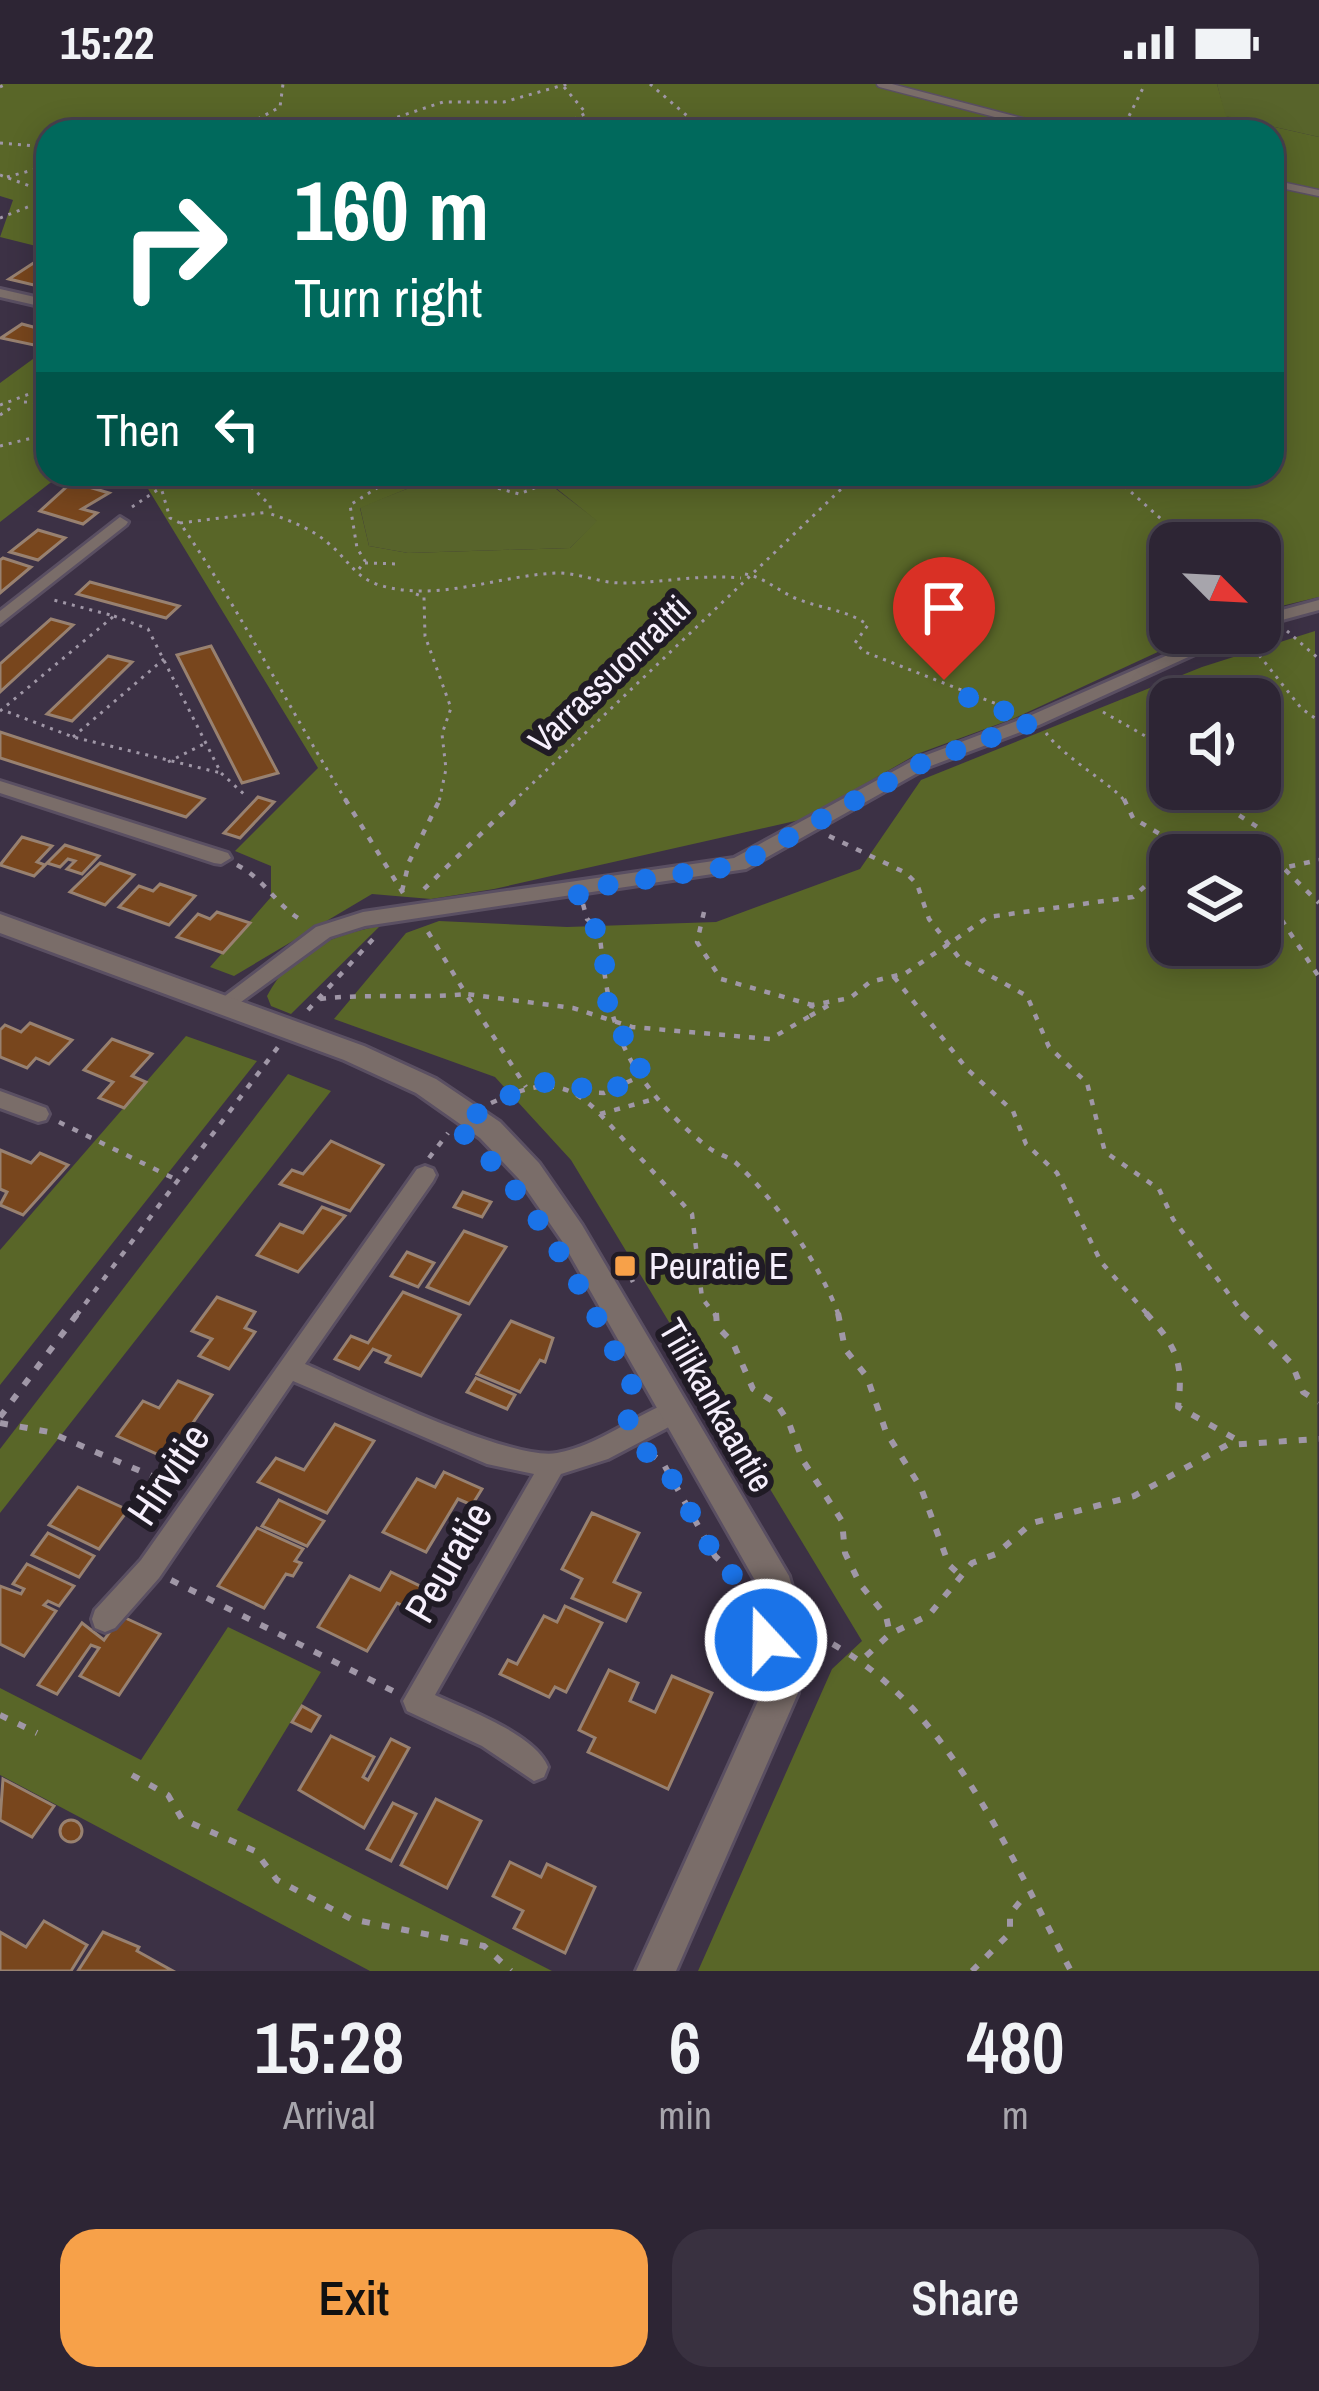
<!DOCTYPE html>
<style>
:root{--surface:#2d2534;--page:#393140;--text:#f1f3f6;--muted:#a7a5ac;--line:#48424f;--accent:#f7a149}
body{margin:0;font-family:"Archivo Narrow",sans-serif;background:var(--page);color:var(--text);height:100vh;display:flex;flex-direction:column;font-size:45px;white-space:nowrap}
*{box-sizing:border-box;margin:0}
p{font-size:39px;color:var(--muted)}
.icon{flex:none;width:66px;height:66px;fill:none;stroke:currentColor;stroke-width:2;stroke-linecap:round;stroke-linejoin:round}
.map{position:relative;height:1887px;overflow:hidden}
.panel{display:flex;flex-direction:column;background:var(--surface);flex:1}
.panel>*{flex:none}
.hud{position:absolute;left:36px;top:36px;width:1248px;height:366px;border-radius:36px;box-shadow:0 6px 30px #0003,0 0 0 3px var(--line);background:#00695c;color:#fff;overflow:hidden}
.needle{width:78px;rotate:114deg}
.buttons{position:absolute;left:1149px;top:438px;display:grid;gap:24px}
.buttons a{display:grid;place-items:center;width:132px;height:132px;border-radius:24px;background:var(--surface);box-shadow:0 6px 30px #0003,0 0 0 3px var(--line);font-size:60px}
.pin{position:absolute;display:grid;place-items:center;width:102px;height:102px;color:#fff;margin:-123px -51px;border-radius:50% 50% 50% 0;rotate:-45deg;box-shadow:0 0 12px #0007}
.pin .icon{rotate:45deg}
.me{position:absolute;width:132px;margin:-66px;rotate:339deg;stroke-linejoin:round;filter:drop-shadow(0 0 9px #0008)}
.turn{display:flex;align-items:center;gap:42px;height:252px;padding:0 60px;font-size:54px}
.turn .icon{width:156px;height:156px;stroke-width:2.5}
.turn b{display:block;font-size:84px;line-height:102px}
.then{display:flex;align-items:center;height:114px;padding:0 60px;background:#0003;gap:24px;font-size:45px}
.eta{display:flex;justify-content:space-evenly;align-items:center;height:204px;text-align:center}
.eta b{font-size:72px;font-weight:600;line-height:84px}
.action{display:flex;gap:24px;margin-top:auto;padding:24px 60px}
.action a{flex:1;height:138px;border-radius:36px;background:var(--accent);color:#111;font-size:48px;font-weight:600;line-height:138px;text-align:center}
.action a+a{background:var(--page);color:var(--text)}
.status{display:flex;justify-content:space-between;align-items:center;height:84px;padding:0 60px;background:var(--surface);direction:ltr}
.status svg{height:33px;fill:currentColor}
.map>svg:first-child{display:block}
.green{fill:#58642b}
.forest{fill:#596628;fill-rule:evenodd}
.building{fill:#78461d;stroke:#988170;stroke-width:3}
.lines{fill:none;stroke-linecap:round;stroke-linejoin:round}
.service-casing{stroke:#5a4f62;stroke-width:9}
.minor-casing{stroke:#5a4f62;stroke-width:6}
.tertiary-casing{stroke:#5a4f62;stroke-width:6}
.path-far2{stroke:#a097a7;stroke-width:3;stroke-dasharray:3 6;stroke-linecap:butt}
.path-far1{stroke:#a097a7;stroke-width:4.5;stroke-dasharray:6 9;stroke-linecap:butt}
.path{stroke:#a097a7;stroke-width:6;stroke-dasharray:8 12;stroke-linecap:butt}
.service{stroke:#7a6d69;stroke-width:6}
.minor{fill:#7a6d69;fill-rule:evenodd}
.tertiary{fill:#7a6d69;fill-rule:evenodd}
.route{stroke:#1a73e8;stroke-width:21;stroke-dasharray:0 37.8}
.poi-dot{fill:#f7a149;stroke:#201b25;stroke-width:4.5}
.labels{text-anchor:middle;stroke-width:12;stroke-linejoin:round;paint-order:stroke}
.street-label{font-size:36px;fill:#f6effc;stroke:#201b25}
.poi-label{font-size:36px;fill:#f6effc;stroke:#201b25;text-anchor:start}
.near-street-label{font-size:42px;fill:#f6effc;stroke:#201b25}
</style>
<div class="status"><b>15:22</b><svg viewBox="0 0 49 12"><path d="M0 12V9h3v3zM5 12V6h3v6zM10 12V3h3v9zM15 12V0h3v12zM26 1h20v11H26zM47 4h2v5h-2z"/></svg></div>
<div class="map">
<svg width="1319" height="1887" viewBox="0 0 1319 1887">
<rect width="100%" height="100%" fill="#3c3145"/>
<g class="green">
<polygon points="1217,0 1319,0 1319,53 1225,32"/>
<polygon points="422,390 562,390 556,405 598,437 570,464 408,469 369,462 360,423 430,396"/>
</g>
<g class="forest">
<polygon points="0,0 1217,0 1226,32 1319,53 1319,513 1260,527 1260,459 1170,459 1170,549 1199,549 1015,634 917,670 804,735 494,805 431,815 372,810 234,892 210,883 271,813 271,782 235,767 318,684 139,390 176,390 182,398 215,390 422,390 431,395 360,424 369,462 408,469 570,464 597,437 556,404 562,390 1272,390 1272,48 48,48 48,165 0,153 13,116 0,112"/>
<polygon points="48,264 48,390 72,390 59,392 0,438 0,299"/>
<path d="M1315,547L1319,1887H698L832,1585L862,1557L571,1076L495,993L334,935L406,849L439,837L567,843L716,838L860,785L921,696L1202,583ZM1260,615V705H1170V615ZM1260,771V861H1170V771Z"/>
<path d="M380,842L291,930L271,922L267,912C290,867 333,851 380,842Z"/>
<polygon points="186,952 257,977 0,1301 0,1166"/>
<polygon points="288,990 331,1007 0,1429 0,1365"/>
<polygon points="228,1543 321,1588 237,1726 552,1887 370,1887 0,1691 0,1604 141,1676"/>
</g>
<g class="building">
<polygon points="35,178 48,181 46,204 9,195"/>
<polygon points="22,240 48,247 48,264 1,254"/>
<polygon points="72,398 109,409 82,425 97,429 83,440 40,427"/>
<polygon points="38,446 65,454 38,476 10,468"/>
<polygon points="3,474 31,483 0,509 0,476"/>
<polygon points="90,498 179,522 166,534 77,510"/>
<polygon points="51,535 73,541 0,608 0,580"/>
<polygon points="211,562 278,689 242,699 177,571"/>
<polygon points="108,572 132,578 72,637 47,630"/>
<polygon points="0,648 204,715 186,733 0,674"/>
<polygon points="258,713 274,718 240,754 224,749"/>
<polygon points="22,753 52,762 37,778 45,781 34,792 0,781"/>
<polygon points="65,761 99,772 82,790 67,785 75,777 68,775 60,783 47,779"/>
<polygon points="100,779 134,791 105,821 70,808"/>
<polygon points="160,800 195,812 169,841 119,823 139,802 153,807"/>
<polygon points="217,828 250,839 223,869 177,853 198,830 210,835"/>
<polygon points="30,939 72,956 49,980 36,974 27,984 0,973 0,946 5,941 21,948"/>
<polygon points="112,955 152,970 132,992 146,998 124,1024 99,1014 113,998 84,986"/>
<polygon points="331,1057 383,1081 350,1127 280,1100 292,1086 303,1090"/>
<polygon points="0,1066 31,1079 40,1069 68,1081 23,1131 0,1121 7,1108 0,1105"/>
<polygon points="463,1108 491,1118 482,1133 454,1123"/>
<polygon points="322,1123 345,1132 298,1188 257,1171 280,1140 303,1149"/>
<polygon points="464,1147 506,1163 469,1220 427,1203"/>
<polygon points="407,1168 434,1179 418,1203 391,1192"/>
<polygon points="403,1208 460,1231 421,1292 386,1278 390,1272 373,1265 359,1285 335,1275 351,1252 368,1259"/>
<polygon points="217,1213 255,1228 245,1244 255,1248 229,1285 199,1272 212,1255 192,1247"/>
<polygon points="511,1237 553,1254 545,1278 540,1276 520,1308 477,1290"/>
<polygon points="476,1294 515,1311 507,1325 467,1308"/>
<polygon points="178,1297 212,1311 168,1375 117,1352 143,1317 159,1324"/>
<polygon points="335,1340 374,1357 327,1429 258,1398 276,1374 304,1386"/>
<polygon points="444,1388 482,1405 472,1421 458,1415 426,1468 383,1448 417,1395 435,1403"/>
<polygon points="78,1403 128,1426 99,1465 49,1441"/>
<polygon points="279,1416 324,1437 307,1462 262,1442"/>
<polygon points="592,1429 639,1449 614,1498 640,1509 626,1537 572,1514 582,1495 562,1485"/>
<polygon points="257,1444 303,1465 295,1477 301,1479 293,1492 286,1490 264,1524 218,1502"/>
<polygon points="48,1449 94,1472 79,1493 32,1471"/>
<polygon points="27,1480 74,1502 59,1522 48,1517 44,1521 56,1527 24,1572 0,1560 0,1502 21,1510 24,1505 13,1500"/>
<polygon points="391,1488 422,1503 409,1524 397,1519 367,1567 318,1543 350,1492 380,1506"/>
<polygon points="565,1522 602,1539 566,1608 555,1603 549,1613 500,1590 508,1576 517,1580 544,1532 557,1538"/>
<polygon points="121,1532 160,1550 119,1611 80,1592 99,1564 91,1561 57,1610 38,1601 82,1539 104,1556"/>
<polygon points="609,1586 638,1599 630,1617 655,1628 672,1592 712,1609 668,1705 588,1668 595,1654 579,1646"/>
<polygon points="302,1622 320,1632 311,1647 292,1638"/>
<polygon points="331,1652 374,1673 363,1693 368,1696 391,1655 409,1664 364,1744 299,1706"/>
<polygon points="3,1695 54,1722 32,1753 0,1736"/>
<polygon points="436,1715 481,1737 447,1804 401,1781"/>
<polygon points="393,1719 416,1730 391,1777 367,1765"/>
<circle cx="71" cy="1747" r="11"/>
<polygon points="510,1778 541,1793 547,1780 595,1803 565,1869 514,1844 523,1827 493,1812"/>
<polygon points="44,1837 87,1861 71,1887 0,1887 0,1848 26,1863"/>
<polygon points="103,1848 139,1863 137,1867 173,1887 78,1887"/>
</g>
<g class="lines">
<g class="service-casing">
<g id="service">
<polyline points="880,0 1064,48"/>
<polyline points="1272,99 1319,109"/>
</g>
</g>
<g class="minor-casing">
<g id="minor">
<polygon points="0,205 48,216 48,224 0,213"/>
<polygon points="120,433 128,438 126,441 0,540 0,527"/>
<polygon points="1319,516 1319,526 1260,542 1260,532"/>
<polygon points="1218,549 1241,549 1039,641 928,683 746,785 365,842 330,853 230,926 223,929 213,921 316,843 363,828 734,774 916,675 1027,633"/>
<polygon points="0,697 228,769 231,774 221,780 214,779 0,709"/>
<polygon points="0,1007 46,1024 49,1030 46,1036 38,1038 0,1024"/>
<path d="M425,1082L433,1085L436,1091L433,1097L305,1280C354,1301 512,1378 557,1369C600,1361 634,1331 675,1316L684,1319L687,1327L684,1335L608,1375L561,1390L435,1611C467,1626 535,1650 548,1683L544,1693L534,1697L482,1662L407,1627L403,1617L534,1390L487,1380L293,1297L159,1494L115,1544L105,1548L95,1544L92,1535L95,1526L141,1476L417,1085Z"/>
</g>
</g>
<g class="tertiary-casing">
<polygon id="tertiary" points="0,830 364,962 436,995 500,1038 539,1079 582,1141 789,1492 803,1542 798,1609 676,1887 636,1887 762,1608 769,1542 761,1507 562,1157 519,1095 480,1054 416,1009 344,976 0,849"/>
</g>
<g class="path-far2">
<polyline points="650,0 706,48"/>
<polyline points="0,3 6,0"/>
<polyline points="564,3 586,29 569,38"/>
<polyline points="234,48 280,23 283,0"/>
<polyline points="310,48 341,41 365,44 443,18 504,18 567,0"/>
<polyline points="555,48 581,37 668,48"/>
<polyline points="1121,48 1145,0"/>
<polyline points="0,59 48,63"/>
<polyline points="0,91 38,105 48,124"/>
<polyline points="7,93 48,82"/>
<polyline points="0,134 48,115"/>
<polyline points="24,318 48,319"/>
<polyline points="0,321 48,303"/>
<polyline points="0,331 14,322"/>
<polyline points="0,362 48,350"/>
<path d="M157,390L170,434L180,439C243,530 288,624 347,718"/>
<path d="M238,390L270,421L271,430C291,437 312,445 328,459C346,473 353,491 376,500C436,520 497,491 558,489C579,489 600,499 622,499C662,499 700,490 741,494"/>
<polyline points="446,390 519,410 560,394 614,390"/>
<polyline points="819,390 845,401"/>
<polyline points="1111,390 1188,459"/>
<polyline points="132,423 162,403"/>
<polyline points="180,439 269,428"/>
<polyline points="365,479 399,480"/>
<polyline points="359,485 365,477 357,464 350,421 399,390"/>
<path d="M745,490C767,494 780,509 800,516C824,525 847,526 868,541L855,559L865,568L1012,626"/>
<polyline points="416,510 424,513 425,552 451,624 442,650 446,685 439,718"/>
<polyline points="114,532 148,545 221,689 246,712"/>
<polyline points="1287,547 1319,575"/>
<polyline points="1248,557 1301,624 1319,637"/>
<polyline points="0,627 114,532 50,515"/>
<polyline points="8,628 73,653 221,689"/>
<polyline points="1103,628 1170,666"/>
<path d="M1046,649C1065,675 1118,704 1125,718"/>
<polyline points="73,653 164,575"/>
<polyline points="168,678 206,659"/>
<polyline points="1206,705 1217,718"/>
<polyline points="513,718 857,390"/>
</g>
<g class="path-far1">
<polyline points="345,715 403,809"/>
<polyline points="1124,715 1133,734 1195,771"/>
<polyline points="1214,715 1262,746 1267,768 1319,819"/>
<polyline points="829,752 906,789 917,800 929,835 960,875 1027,912 1049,963 1087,999 1105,1068 1159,1105 1173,1135 1245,1232"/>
<path d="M237,781C266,796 277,823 303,837"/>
<polyline points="1260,789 1319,776"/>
<polyline points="424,805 517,715"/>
<polyline points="402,807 409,778 440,715"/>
<polyline points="1260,815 1281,835 1319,893"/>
<path d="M583,820L587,835L599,845C604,888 608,931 627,969C644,1004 680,1043 712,1066C720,1071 729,1073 736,1079C775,1115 821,1182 839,1232"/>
<polyline points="704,828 697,858 721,895 812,921"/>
<polyline points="428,848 466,910 573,924 632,943 770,955 810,932 812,921 850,914 870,898 906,889 988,833 1133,813 1154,794 1170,793"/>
<polyline points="894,893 967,985 1013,1027 1026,1060 1057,1089 1101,1178 1149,1232"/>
<path d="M320,915C370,909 416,915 466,910L526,1003"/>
<polyline points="308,926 373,855"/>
<polyline points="810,932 829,921"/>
<polyline points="584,1008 604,1009 645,990"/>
<path d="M491,1019C537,998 563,992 600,1030L658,1014"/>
<polyline points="600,1030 692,1130 702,1214 716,1232"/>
<polyline points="59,1038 177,1096"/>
<polyline points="429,1074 448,1049"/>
<polyline points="625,1182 633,1198"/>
<polyline points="76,1232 278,963"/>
</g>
<g class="path">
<polyline points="716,1229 717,1242 733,1259 753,1305 776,1319 789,1339 802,1375 842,1437 845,1469 860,1500 886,1532 890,1550"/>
<polyline points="838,1229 845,1265 867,1293 886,1348 921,1404 949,1481 960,1491"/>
<path d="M1146,1229C1176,1262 1184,1278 1178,1323L1241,1358"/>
<polyline points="1242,1229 1292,1280 1303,1308 1319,1318"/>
<polyline points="0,1333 78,1229"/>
<polyline points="0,1339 49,1348 180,1404"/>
<polyline points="650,1369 663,1379 715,1472 735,1491"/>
<polyline points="171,1496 397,1609"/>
<path d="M815,1551C946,1613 1006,1765 1071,1887"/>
<polyline points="866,1572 890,1550 929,1531 972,1479 996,1470 1032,1439 1134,1412 1227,1361 1319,1355"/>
<polyline points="0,1631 37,1649"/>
<polyline points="132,1691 168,1711 182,1735 255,1767 277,1796 351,1835 484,1862 511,1887"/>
<polyline points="972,1887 1010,1849 1010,1830 1027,1809"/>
</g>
<use href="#service" class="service"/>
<use href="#minor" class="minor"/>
<use href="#tertiary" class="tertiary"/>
</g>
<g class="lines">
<path class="route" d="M766,1556L754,1514L715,1472L663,1379L646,1368L626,1332L634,1305C586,1210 536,1113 455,1042L532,999L556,998L604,1009L645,990L625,966L623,949L608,923L603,860L576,806L739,781L922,679L1033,638L954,608L944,596"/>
</g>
<rect class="poi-dot" x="613" y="1170" width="24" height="24" rx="6"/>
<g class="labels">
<g class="street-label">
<text transform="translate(609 590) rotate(-44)" y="13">Varrassuonraitti</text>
<text transform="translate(717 1321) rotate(60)" y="13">Tiilikankaantie</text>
</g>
<g class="poi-label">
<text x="649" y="1195">Peuratie E</text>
</g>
<g class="near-street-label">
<text transform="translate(168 1390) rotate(-56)" y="15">Hirvitie</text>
<text transform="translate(448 1478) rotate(-60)" y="15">Peuratie</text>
</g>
</g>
</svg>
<div class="buttons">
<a><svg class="needle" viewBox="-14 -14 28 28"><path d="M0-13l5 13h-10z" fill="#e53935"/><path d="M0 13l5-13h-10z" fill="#a7a5ac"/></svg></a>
<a><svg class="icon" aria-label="sound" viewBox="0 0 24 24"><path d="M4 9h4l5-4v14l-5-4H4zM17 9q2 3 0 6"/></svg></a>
<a><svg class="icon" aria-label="layers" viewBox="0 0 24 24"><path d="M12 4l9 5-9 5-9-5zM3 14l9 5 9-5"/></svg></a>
</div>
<div class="pin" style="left:944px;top:596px;background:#d93025"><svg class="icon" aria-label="arrive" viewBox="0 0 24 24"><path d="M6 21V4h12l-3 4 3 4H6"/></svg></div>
<svg class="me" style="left:766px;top:1556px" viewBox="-20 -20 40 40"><circle r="17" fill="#1a73e8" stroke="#fff" stroke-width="3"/><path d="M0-11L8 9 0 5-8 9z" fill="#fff"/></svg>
<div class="hud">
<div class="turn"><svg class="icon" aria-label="right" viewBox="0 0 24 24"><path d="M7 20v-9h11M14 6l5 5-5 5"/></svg><div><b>160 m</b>Turn right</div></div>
<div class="then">Then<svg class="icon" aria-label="left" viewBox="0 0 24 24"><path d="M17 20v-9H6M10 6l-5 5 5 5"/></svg></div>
</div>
</div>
<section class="panel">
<div class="eta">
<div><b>15:28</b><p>Arrival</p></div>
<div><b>6</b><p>min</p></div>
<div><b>480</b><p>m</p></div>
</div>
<div class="action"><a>Exit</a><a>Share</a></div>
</section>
